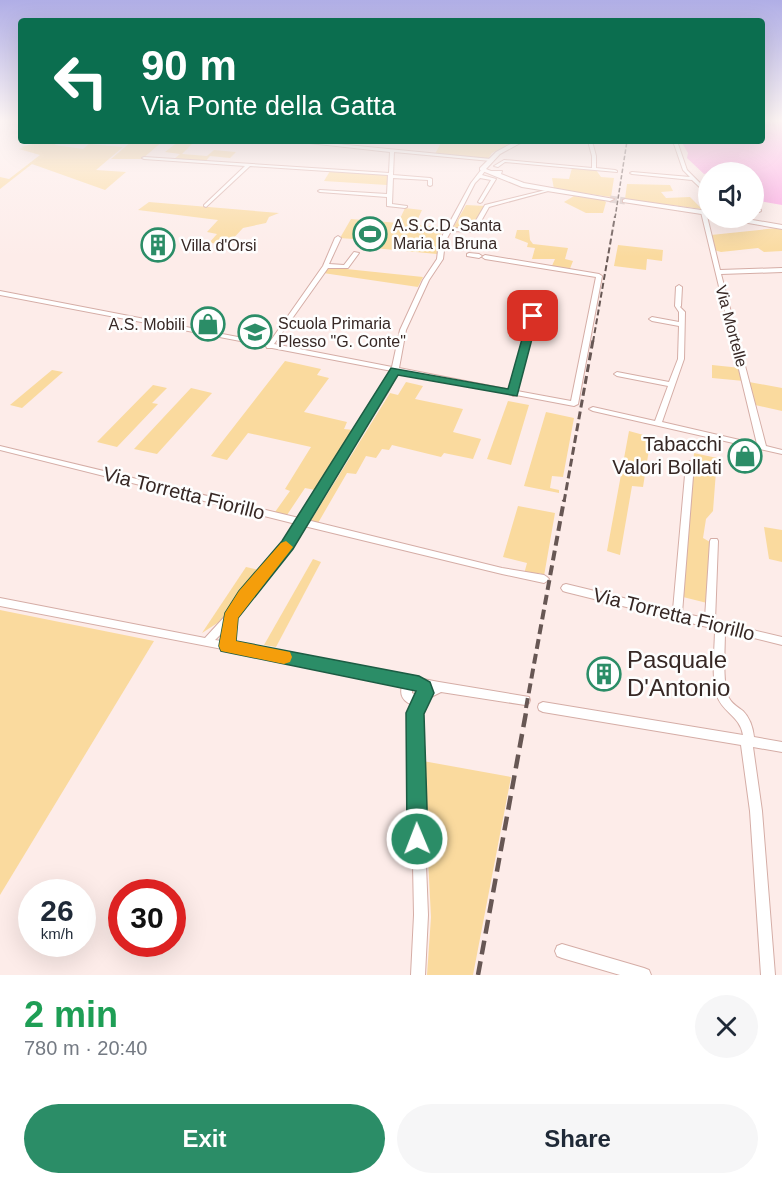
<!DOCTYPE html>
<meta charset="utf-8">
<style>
:root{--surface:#fff;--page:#f6f6f7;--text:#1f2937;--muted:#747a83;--accent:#2b8d67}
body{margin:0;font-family:Arial,sans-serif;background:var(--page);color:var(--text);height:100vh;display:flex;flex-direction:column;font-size:22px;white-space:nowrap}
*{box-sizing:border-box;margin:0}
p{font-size:20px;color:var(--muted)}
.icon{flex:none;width:33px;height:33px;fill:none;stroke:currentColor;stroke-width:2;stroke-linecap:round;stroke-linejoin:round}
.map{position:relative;height:975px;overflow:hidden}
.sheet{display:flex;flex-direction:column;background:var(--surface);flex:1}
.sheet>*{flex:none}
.guide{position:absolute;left:18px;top:18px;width:747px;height:126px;border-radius:6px;box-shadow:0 6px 24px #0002;background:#0b6e4f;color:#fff;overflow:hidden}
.buttons{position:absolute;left:698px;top:162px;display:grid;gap:12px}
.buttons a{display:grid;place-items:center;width:66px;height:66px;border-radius:50%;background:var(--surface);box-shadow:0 6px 24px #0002;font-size:30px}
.speed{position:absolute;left:18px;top:879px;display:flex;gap:12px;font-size:30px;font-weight:700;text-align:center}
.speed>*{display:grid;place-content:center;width:78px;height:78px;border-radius:50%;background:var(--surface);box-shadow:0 6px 24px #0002;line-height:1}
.speed small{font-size:15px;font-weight:400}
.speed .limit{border:9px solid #d22;background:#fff;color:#111}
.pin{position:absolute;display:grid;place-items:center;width:51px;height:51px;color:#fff;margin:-26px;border-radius:12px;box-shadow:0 3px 9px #0006}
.me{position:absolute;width:66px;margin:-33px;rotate:359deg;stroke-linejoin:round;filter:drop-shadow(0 0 4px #0008)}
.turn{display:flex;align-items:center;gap:21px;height:126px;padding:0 24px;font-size:27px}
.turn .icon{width:78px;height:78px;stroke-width:2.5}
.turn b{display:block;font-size:42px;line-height:51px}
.round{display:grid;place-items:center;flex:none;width:63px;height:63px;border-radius:32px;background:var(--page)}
.overview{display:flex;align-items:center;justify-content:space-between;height:102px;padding:0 24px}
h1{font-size:36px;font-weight:600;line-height:45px;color:#1e9e55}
.cta{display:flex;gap:12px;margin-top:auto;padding:12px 24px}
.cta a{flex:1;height:69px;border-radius:36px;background:var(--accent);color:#fff;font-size:24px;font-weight:600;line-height:69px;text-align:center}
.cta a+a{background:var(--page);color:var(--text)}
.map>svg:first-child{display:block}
.green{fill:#fada9e}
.water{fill:#fca5e4}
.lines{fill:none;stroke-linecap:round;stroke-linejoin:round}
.secondary-tunnel{stroke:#d5c5c2;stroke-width:7;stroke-dasharray:7 3;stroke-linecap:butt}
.street-casing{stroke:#d5ada6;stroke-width:2}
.secondary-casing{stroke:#d5ada6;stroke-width:2}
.street{fill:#fff;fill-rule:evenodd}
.secondary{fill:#fff;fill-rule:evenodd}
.rail-far4{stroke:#675754;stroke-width:1.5;stroke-dasharray:4.5 2;stroke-linecap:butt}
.rail-far3{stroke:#675754;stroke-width:2;stroke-dasharray:6 3;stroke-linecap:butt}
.rail-far2{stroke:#675754;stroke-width:3;stroke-dasharray:8 4;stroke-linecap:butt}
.rail-far1{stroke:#675754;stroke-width:4;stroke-dasharray:10 5;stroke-linecap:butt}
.rail{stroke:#675754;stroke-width:4.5;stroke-dasharray:14 7;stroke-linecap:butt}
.route{fill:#2b8d67;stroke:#1c5c43;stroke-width:1.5}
.slow{fill:#f59e0b}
.labels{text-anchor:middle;stroke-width:5;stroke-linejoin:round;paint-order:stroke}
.far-poi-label{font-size:16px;fill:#372825;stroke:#fefefe;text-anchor:start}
.far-street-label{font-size:16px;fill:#372825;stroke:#fefefe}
.poi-label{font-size:20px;fill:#372825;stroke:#fefefe;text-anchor:end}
.street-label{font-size:20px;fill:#372825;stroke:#fefefe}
.near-poi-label{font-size:24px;fill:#372825;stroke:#fefefe;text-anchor:start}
</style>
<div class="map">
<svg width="782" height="975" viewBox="0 0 782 975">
<rect width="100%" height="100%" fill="#fdece9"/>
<g class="green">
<polygon points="44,141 58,141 55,145 83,149 89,144 123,147 96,170 126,172 105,190 32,164 0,189 0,177 9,179 40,155 19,149 23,148 21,147"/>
<polygon points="132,141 163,141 142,159 111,159"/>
<polygon points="179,141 195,141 182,154 207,156 214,150 236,152 230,158 210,156 205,162 173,160 180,154 165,152"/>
<polygon points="442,141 511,143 492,153 488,159 435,154"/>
<polygon points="572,168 596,170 601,177 614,178 611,197 554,189 552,178 569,179"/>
<polygon points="330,171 388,174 387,185 324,181"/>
<polygon points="627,184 670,185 673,191 661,192 666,198 690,197 702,209 625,199"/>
<polygon points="574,196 603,200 606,202 603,213 586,213 564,202"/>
<polygon points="149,202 279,213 269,217 266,223 243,228 228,244 209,243 217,234 207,232 218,220 138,210"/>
<polygon points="466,205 485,206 473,230 453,228"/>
<polygon points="405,208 422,210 415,225 445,227 436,243 437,254 363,247 366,240 340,238 351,219 398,223"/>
<polygon points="777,228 782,230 782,251 764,252 758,248 721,252 714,250 711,235"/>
<polygon points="517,230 529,230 530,240 533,244 568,248 565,259 573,261 569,271 551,268 555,259 532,259 535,248 527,247 528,243 515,238"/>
<polygon points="618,245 663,250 662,261 647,259 646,270 614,266"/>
<polygon points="327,267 423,277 418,287 323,273"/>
<polygon points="285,361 321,369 317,375 329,378 304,412 347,422 344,429 354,430 315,490 305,488 287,515 275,512 290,491 285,489 311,447 248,433 227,460 211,456"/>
<polygon points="712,365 741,368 744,381 712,378"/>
<polygon points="52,370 63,372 22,408 10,405"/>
<polygon points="406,382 423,386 415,399 463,409 453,432 481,439 473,459 444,453 441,457 392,445 389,450 382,449 376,458 366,456 356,474 347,473 318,523 310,522 390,393 398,395"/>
<polygon points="749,382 782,388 782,411 755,405"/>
<polygon points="153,385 167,388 152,403 158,404 117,447 97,442"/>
<polygon points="191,388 212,393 157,454 134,449"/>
<polygon points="508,401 529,405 511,465 487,459"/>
<polygon points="546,412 574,418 563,477 552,476 550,488 559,490 559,493 524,486"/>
<polygon points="629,431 651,437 643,487 632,486 620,555 607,551"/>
<polygon points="694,453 717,458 713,511 706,519 703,538 710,542 707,603 683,597"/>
<polygon points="518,506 555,513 544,576 540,573 524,574 527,563 503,557"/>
<polygon points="764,527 782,530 782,562 769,559"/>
<polygon points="313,559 321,562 276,647 264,645"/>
<polygon points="246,567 259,570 222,620 202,633"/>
<polygon points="0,610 154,641 0,895"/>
<polygon points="423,761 511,777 473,975 427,975 431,917"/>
</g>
<polygon class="water" points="762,121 782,121 782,205 753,200 753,172 719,170 704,174 687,158 688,153 681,141 762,141"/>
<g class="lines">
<polyline class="secondary-tunnel" points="610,199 625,201"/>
<g class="street-casing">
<g id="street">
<polygon points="291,141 306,141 491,159 493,160 491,161 394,152 393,175 430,178 432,179 432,185 430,186 428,185 428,180 393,178 392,204 407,206 407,207 405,208 387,206 387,197 320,192 318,191 320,190 387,194 388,175 250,166 206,207 204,206 204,205 245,166 144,159 142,158 144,157 389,173 390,152"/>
<polygon points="588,141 592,141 596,156 596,168 615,170 617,171 617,172 505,162 498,167 494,166 504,160 592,168 592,156"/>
<polygon points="673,141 677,141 687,170 708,191 708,195 692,180 632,174 630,173 632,172 690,177 683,170"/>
<path d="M481,170L485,171L482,175L496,179L482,202L480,203L478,202L491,180L480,178L475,183L452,228L471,229L485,205L550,189L552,190L489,207L475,232L451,231L445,242L443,259L429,280L406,330L399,368L511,390L529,317L532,315H543L548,306L550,305L553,307L547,318L535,319L517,391L571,401L596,277L485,259L482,257L485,255L599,274L602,276L578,404L574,406L516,395L513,396L510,394L398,372L388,392L307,520L502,568L544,575L547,577L549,579L547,581L544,583L502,574L304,526L290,547L248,598L235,618L232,643L439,682L529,697L530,700L529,703L525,705L441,692L427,699L420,713L428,915L425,975H411L414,915L410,713L413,705C404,702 398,695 403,684L0,606V598L205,638L227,614L242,592L284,543L296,524L0,450V446L299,518L380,392L392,371L272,348H267L266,346L0,295V291L269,343L323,266L335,238L338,236L341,238L329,264L344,265L354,252L359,253L348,268H328L274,344L392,367L400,330L423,280L437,259L439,242L471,183ZM224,631L222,641L215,640ZM414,687L418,689V693L416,695L412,693V689Z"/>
<polygon points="706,207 708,207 708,210 706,212 720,270 782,268 782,272 721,274 766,446 782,450 782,454 593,411 589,409 593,407 655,421 668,386 617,376 614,374 617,372 669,382 678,359 679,326 652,321 649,319 652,317 679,322 679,312 675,306 676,287 679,285 682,287 681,306 680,307 685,312 684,359 662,422 757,444 701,212"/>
<polygon points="753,209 761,210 761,211 759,212 753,211"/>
<polygon points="469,253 479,254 482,256 479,258 467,256 467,254"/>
<path d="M690,461L694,464L682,613L705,618L710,541L711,539H717L718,541L715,621L782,637V645L725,631C725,647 722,686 729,698C732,704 738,707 743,711C750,718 753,728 754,737L782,742V752L753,747L762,811L775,975H761L750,811L741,745L543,712L539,710L538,707L539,704L543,702L743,735C740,716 723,713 717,696C711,679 715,647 715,629L566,592L563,591L561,588L563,585L566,584L673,610L686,464Z"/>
<polygon points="562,944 644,968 649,970 651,975 620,975 562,958 557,956 555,951 557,946"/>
</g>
</g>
<g class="secondary-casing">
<g id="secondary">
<polygon points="516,141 524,141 500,154 486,169 491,171 502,171 501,174 524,183 614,199 610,201 522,187 480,170 480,168 496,152"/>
<polygon points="625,199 708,211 708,215 623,202 623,200"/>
<polygon points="728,218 741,218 782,225 782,229 731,220"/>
</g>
</g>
<use href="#street" class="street"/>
<use href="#secondary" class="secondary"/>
<polyline class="rail-far4" points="615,218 627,141"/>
<polyline class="rail-far3" points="593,342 615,216"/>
<polyline class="rail-far2" points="564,502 593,340"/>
<polyline class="rail-far1" points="526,708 564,500"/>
<polyline class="rail" points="478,975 527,707"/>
</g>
<linearGradient id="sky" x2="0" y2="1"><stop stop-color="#b0aee6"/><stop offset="0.47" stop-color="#fef6f5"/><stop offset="1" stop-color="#fef6f5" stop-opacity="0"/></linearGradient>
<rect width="782" height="257" fill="url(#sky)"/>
<polygon class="route" points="529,314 538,316 517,396 398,375 293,549 238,618 236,641 419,676 430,682 434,693 424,714 428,839 425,846 417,849 410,846 407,839 406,713 416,691 221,651 219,646 225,613 239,591 282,541 391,368 508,389"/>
<polygon class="slow" points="286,541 293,547 238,618 236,641 290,652 292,657 290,662 284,664 221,651 219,646 225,613 239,591 281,543"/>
<defs>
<g id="stadium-ring" transform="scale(1.725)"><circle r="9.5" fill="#fefefe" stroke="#2b8d67" stroke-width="1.5"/><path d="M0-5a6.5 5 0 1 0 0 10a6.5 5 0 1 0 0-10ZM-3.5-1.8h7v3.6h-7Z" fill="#2b8d67"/></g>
<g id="building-ring" transform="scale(1.725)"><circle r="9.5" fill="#fefefe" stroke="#2b8d67" stroke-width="1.5"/><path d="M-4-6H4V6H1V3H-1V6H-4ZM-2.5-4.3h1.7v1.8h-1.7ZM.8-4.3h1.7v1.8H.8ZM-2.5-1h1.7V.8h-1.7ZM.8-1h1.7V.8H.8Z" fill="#2b8d67"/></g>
<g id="shop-ring" transform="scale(1.725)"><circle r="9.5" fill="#fefefe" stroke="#2b8d67" stroke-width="1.5"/><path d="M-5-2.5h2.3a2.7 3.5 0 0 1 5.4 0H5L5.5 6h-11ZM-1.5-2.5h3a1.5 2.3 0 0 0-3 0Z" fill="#2b8d67"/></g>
<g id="school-ring" transform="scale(1.725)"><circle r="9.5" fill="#fefefe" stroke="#2b8d67" stroke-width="1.5"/><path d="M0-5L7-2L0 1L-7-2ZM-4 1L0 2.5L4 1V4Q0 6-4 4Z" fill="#2b8d67"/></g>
</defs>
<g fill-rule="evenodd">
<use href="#stadium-ring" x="370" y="234"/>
<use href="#building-ring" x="158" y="245"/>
<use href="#shop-ring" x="208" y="324"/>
<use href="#school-ring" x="255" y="332"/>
<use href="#shop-ring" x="745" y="456"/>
<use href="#building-ring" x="604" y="674"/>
</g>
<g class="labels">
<g class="far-poi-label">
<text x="393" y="231">A.S.C.D. Santa<tspan x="393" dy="18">Maria la Bruna</tspan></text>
<text x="181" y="251">Villa d'Orsi</text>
<text x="278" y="329">Scuola Primaria<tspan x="278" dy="18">Plesso "G. Conte"</tspan></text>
<text x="185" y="330" text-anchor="end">A.S. Mobili</text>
</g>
<g class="far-street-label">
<text transform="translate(732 326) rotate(75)" y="6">Via Mortelle</text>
</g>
<g class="poi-label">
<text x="722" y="451">Tabacchi<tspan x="722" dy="23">Valori Bollati</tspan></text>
</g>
<g class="street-label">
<text transform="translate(184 493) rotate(14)" y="7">Via Torretta Fiorillo</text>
<text transform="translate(674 614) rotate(14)" y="7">Via Torretta Fiorillo</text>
</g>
<g class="near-poi-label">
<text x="627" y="668">Pasquale<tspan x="627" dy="28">D'Antonio</tspan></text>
</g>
</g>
</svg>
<div class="buttons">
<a><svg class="icon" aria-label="sound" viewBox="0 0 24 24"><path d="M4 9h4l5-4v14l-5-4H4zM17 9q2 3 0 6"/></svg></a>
</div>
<div class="speed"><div>26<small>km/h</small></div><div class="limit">30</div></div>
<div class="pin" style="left:533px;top:316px;background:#d93025"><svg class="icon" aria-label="arrive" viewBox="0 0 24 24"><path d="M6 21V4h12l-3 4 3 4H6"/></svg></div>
<svg class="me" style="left:417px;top:839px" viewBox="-20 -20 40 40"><circle r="17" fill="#2b8d67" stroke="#fff" stroke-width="3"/><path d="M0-11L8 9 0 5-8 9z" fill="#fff"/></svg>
<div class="guide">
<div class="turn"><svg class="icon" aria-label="left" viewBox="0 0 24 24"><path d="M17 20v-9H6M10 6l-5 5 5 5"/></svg><div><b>90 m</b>Via Ponte della Gatta</div></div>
</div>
</div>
<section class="sheet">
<div class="overview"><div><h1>2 min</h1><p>780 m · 20:40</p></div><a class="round"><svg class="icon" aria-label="close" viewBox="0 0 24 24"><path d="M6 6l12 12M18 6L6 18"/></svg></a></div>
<div class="cta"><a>Exit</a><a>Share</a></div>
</section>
